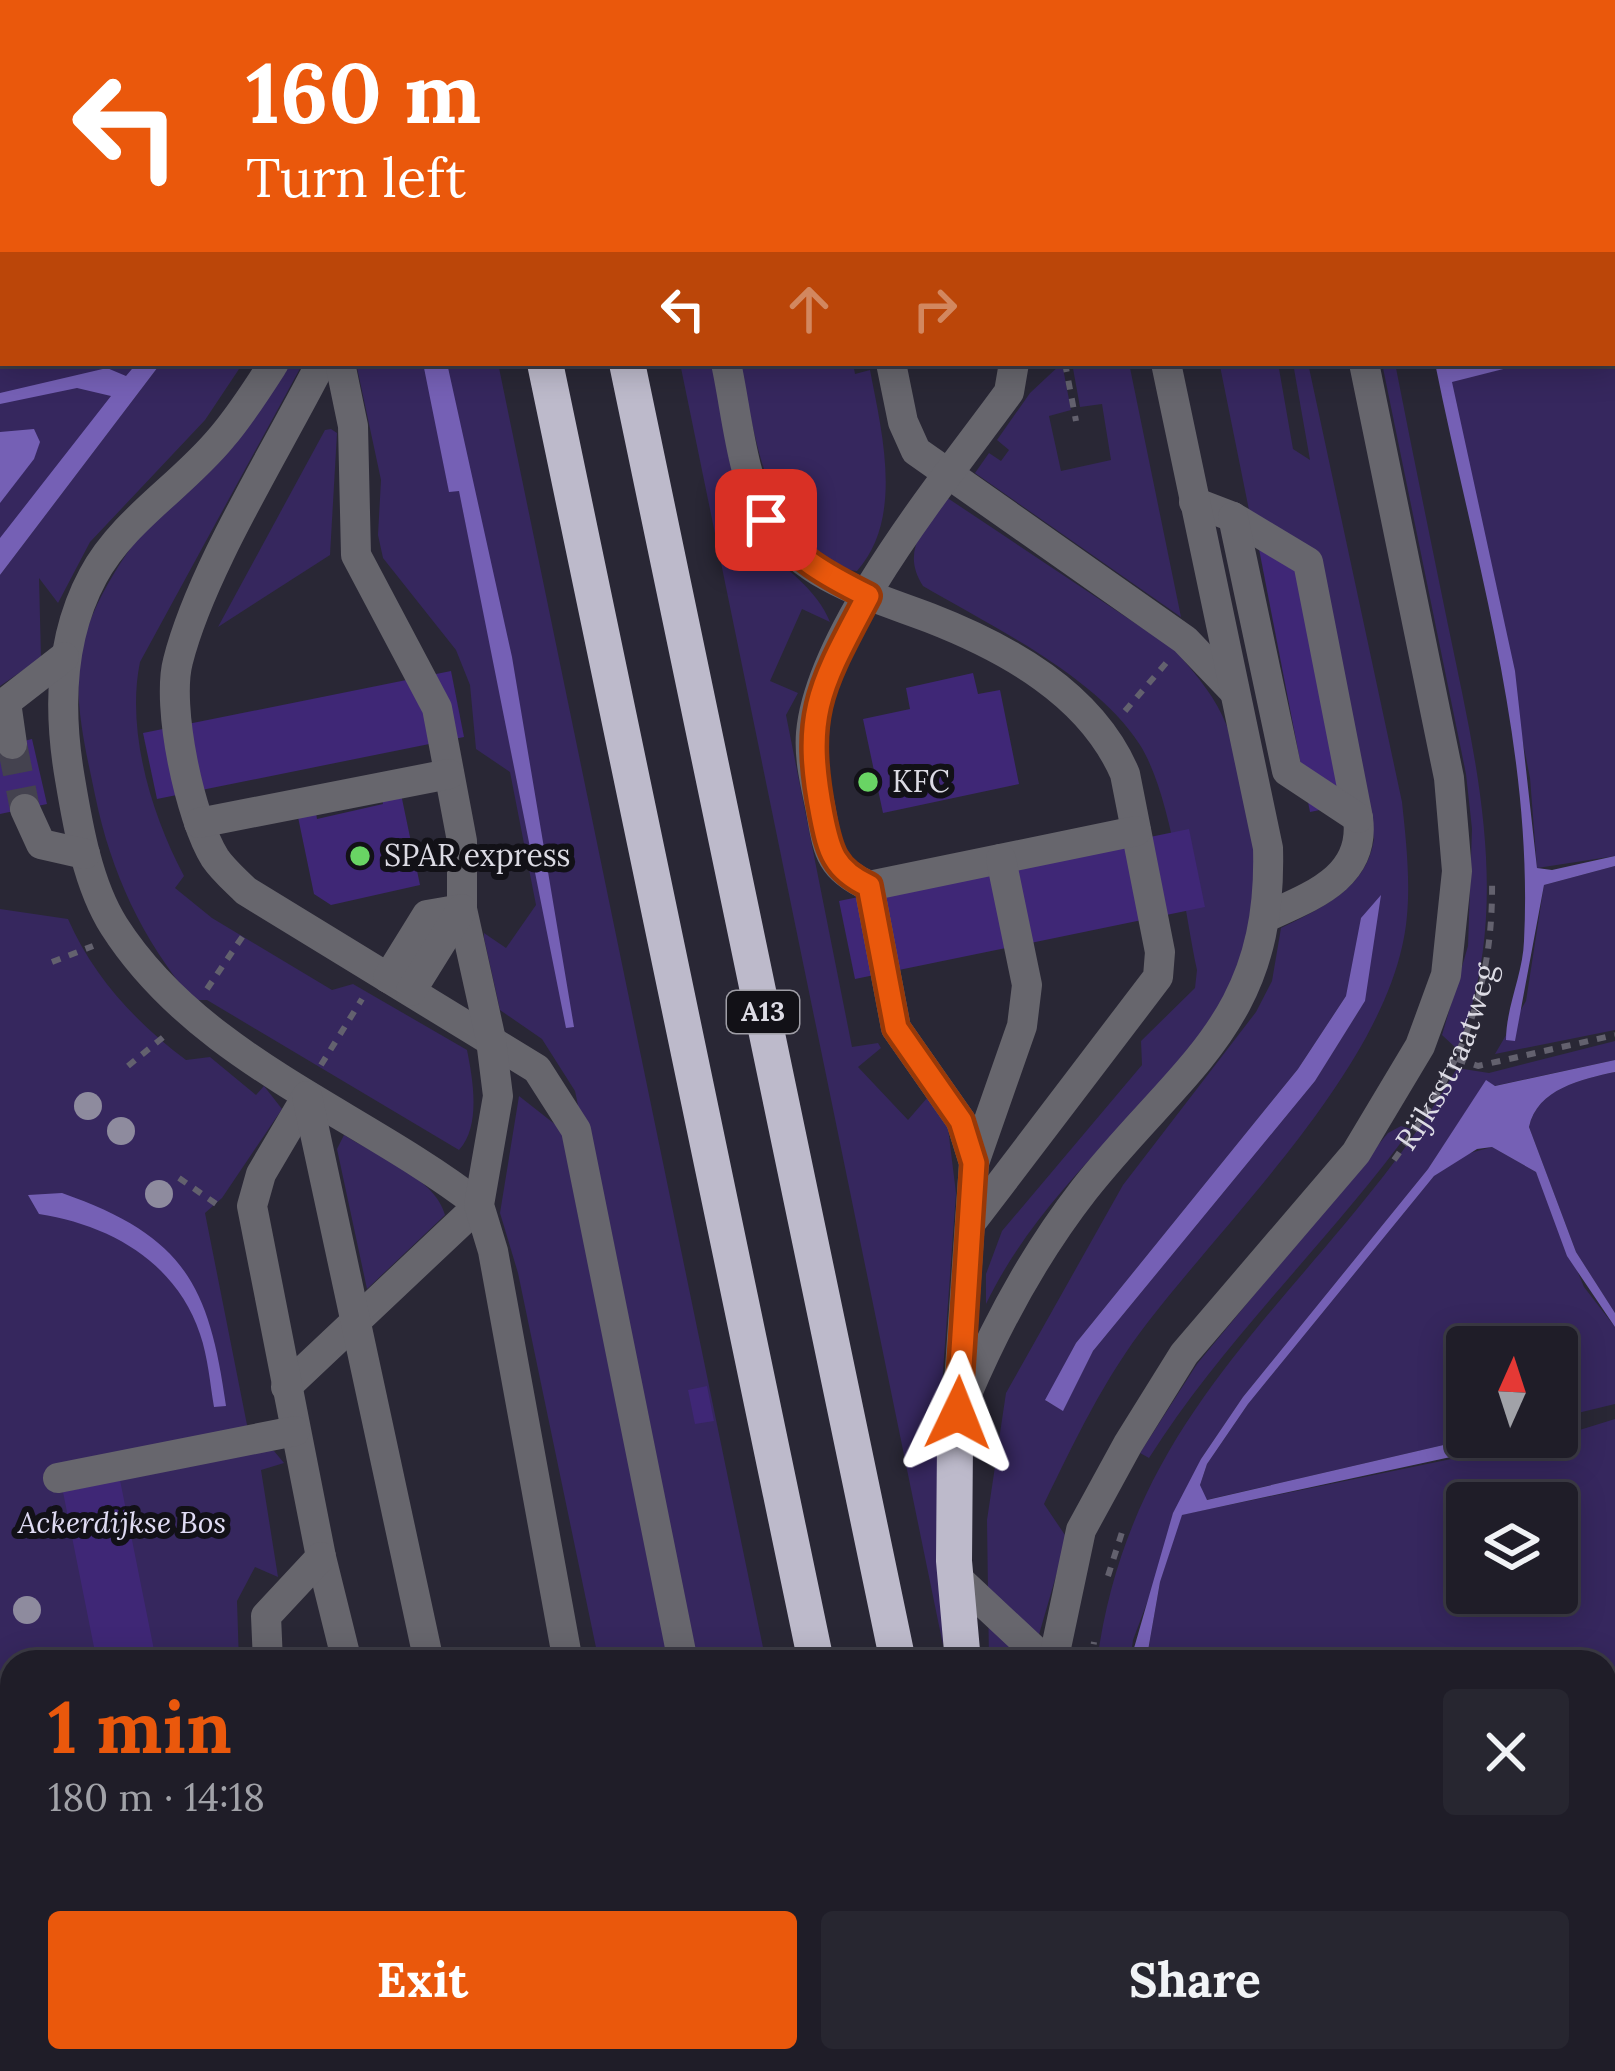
<!DOCTYPE html>
<meta charset="utf-8">
<style>
:root{--surface:#1f1d28;--page:#272630;--text:#f1f3f6;--muted:#a1a2a8;--line:#3c3b45;--accent:#ea580c}
body{margin:0;font-family:Lora,serif;background:var(--page);color:var(--text);height:100vh;display:flex;flex-direction:column;font-size:45px;white-space:nowrap}
*{box-sizing:border-box;margin:0}
p{font-size:39px;color:var(--muted)}
.icon{flex:none;width:66px;height:66px;fill:none;stroke:currentColor;stroke-width:2;stroke-linecap:round;stroke-linejoin:round}
.map{position:relative;flex:1;overflow:hidden}
.side{position:absolute;left:0px;top:1650px;width:1617px;height:423px;display:flex;flex-direction:column;background:var(--surface);border-radius:36px 36px 0 0;box-shadow:0 6px 30px #0003,0 0 0 3px var(--line)}
.side>*{flex:none}
.banner{position:absolute;left:0px;top:0px;width:1617px;height:366px;box-shadow:0 6px 30px #0003,0 0 0 3px var(--line);background:#ea580c;color:#fff;overflow:hidden}
.needle{width:78px;rotate:3deg}
.fabs{position:absolute;left:1446px;top:1326px;display:grid;gap:24px}
.fabs a{display:grid;place-items:center;width:132px;height:132px;border-radius:12px;background:var(--surface);box-shadow:0 6px 30px #0003,0 0 0 3px var(--line);font-size:60px}
.pin{position:absolute;display:grid;place-items:center;width:102px;height:102px;color:#fff;margin:-51px;border-radius:24px;box-shadow:0 6px 18px #0006}
.me{position:absolute;width:132px;margin:-66px;rotate:2deg;stroke-linejoin:round;filter:drop-shadow(0 0 9px #0008)}
.turn{display:flex;align-items:center;gap:42px;height:252px;padding:0 48px;font-size:54px}
.turn .icon{width:156px;height:156px;stroke-width:2.5}
.turn b{display:block;font-size:84px;line-height:102px}
.lanes{display:flex;align-items:center;height:114px;padding:0 48px;background:#0003;justify-content:center;gap:60px;direction:ltr}
.lanes .off{opacity:.35}
.round{display:grid;place-items:center;flex:none;width:126px;height:126px;border-radius:12px;background:var(--page)}
.summary{display:flex;align-items:center;justify-content:space-between;height:204px;padding:0 48px}
h1{font-size:72px;font-weight:800;line-height:90px;color:var(--accent)}
.primary-button{display:flex;gap:24px;margin-top:auto;padding:24px 48px}
.primary-button a{flex:1;height:138px;border-radius:12px;background:var(--accent);color:#fff;font-size:48px;font-weight:800;line-height:138px;text-align:center}
.primary-button a+a{background:var(--page);color:var(--text)}
.map>svg:first-child{display:block}
.green{fill:#36275e;fill-rule:evenodd}
.water{fill:#7560b5}
.building{fill:#3f2776}
.lines{fill:none;stroke-linecap:round;stroke-linejoin:round}
.minor-tunnel{stroke:#44424f;stroke-width:30;stroke-dasharray:30 15;stroke-linecap:butt}
.path{stroke:#63616e;stroke-width:6;stroke-dasharray:9 9;stroke-linecap:butt}
.minor{stroke:#67666d;stroke-width:30}
.highway{stroke:#bdbacb;stroke-width:36}
.tree{fill:#8e8b9e}
.route-casing{stroke:#983908;stroke-width:30}
.route{stroke:#ea580c;stroke-width:21}
.poi-dot{fill:#69d464;stroke:#121117;stroke-width:4.5}
.labels{text-anchor:middle;stroke-width:12;stroke-linejoin:round;paint-order:stroke}
.shield{fill:#121117;stroke:#9f9ea6;stroke-width:3}
.shield-label{font-size:27px;font-weight:bold;fill:#dcdbe4}
.poi-label{font-size:30px;fill:#dcdbe4;stroke:#121117;text-anchor:start}
.street-label{font-size:30px;fill:#dcdbe4;stroke:#121117}
.park-label{font-size:30px;font-style:italic;fill:#e0dcf4;stroke:#121117}
</style>
<div class="map">
<svg width="1615" height="2071" viewBox="0 0 1615 2071">
<rect width="100%" height="100%" fill="#292735"/>
<g class="green">
<polygon points="0,0 344,0 3,3 3,363 149,363 0,567"/>
<polygon points="1615,342 1615,856 1537,868 1530,778 1451,381 1527,363 1614,363"/>
<polygon points="161,363 243,363 205,420 90,542 58,603 39,578 41,658 0,686 0,575"/>
<path d="M289,363H303L140,662C126,730 151,814 184,876L175,888L212,918L332,990L353,984L467,1050C473,1080 481,1126 459,1150L207,1000H193C142,939 111,873 95,795C86,751 74,705 80,659C94,559 223,441 289,363Z"/>
<polygon points="356,363 498,363 766,1662 695,1662 575,1091 542,1039 500,1010 484,938 484,933 506,948 536,905 510,772 476,749 470,685 456,650 383,558 378,535 381,480"/>
<path d="M680,363H712L747,522C767,562 814,580 830,622L802,609L770,681L798,693L786,715L852,1047L878,1043L881,1048L858,1067L908,1120L927,1098L948,1128L956,1193L938,1440L943,1645Z"/>
<path d="M740,363H853L855,374L870,370C882,433 904,518 857,571C769,562 754,429 740,363Z"/>
<polygon points="1062,363 1071,410 1049,416 1061,471 1111,460 1102,404 1080,407 1072,363 1129,363 1181,617 975,473 989,453 1001,461 1009,450 997,440 1030,393"/>
<path d="M1235,363H1278L1293,449L1310,460L1293,363H1308L1402,802C1407,849 1413,901 1402,947C1372,1078 1229,1217 1148,1322C1105,1377 1074,1442 1044,1504L1067,1538L1031,1662H989L987,1520L1006,1393L1123,1185L1256,1012L1272,981L1281,928C1322,908 1367,888 1374,839L1319,564L1250,515L1220,366ZM1346,996L1365,1001L1315,1081L1093,1351L1063,1410L1046,1401L1076,1343L1298,1069Z"/>
<path d="M1382,363H1395C1412,450 1430,537 1448,625C1477,765 1514,911 1457,1049L1442,1035L1468,946L1472,829L1466,774Z"/>
<polygon points="331,429 337,433 330,555 218,627 325,430"/>
<path d="M946,497L1174,649C1192,670 1210,690 1222,715C1260,794 1274,940 1219,1014C1144,1115 1042,1188 986,1304V1274L1002,1231L1142,1065L1141,1041L1195,988L1197,970C1184,909 1172,796 1140,745C1096,676 991,626 923,586C900,550 925,528 946,497Z"/>
<polygon points="1615,866 1615,1030 1495,1054 1526,1001 1544,885"/>
<path d="M0,909L68,919C93,976 136,1023 186,1060L210,1057L256,1095L264,1086L282,1109L222,1198L205,1213L252,1450L274,1451L284,1463L261,1470L278,1577L255,1567L237,1601L239,1662H12V2061H368L383,2071H0Z"/>
<path d="M1615,1041V1060L1494,1086L1486,1081L1428,1169L1243,1397L1201,1459L1133,1640L1130,1662H1097C1133,1390 1331,1286 1457,1068L1489,1073Z"/>
<path d="M1615,1072V1313L1576,1252L1529,1127C1537,1089 1582,1079 1615,1072Z"/>
<polygon points="519,1096 561,1129 675,1662 599,1662 518,1273 500,1213"/>
<path d="M1401,1126L1411,1129C1328,1243 1225,1338 1149,1458L1140,1453L1197,1364L1388,1133Z"/>
<path d="M344,1135C374,1154 436,1178 445,1215L367,1289L337,1149Z"/>
<polygon points="1492,1147 1536,1172 1584,1287 1615,1327 1615,1404 1557,1418 1557,1347 1467,1347 1467,1437 1478,1437 1206,1500 1200,1485 1207,1464 1248,1404 1434,1176 1459,1156"/>
<path d="M1615,1419V1740L1605,1742V1662H1146L1160,1582L1181,1515L1557,1437ZM1467,1503H1557V1593H1467Z"/>
<polygon points="1615,1755 1615,2028 1605,2030 1605,1757"/>
<polygon points="1191,2061 1459,2061 1408,2071 1193,2071"/>
</g>
<g class="water">
<polygon points="137,363 161,363 0,575 0,538 111,396 77,388 0,404 0,393 107,368 126,376"/>
<polygon points="423,363 447,363 512,657 574,1027 566,1028 459,491 449,492"/>
<path d="M1435,363H1527L1452,382L1515,671L1537,868L1552,870L1615,856V866L1544,885L1515,1041L1506,1040C1506,1007 1523,974 1524,941C1534,746 1473,552 1435,363Z"/>
<polygon points="34,429 40,442 34,459 0,503 0,432"/>
<polygon points="1381,895 1365,1001 1315,1081 1093,1351 1063,1411 1045,1400 1076,1343 1298,1069 1346,996 1361,918"/>
<path d="M1615,1060V1072C1582,1079 1537,1089 1529,1127L1576,1252L1615,1313V1327L1567,1256L1536,1172L1492,1147L1477,1149L1434,1176L1248,1404L1207,1464L1200,1485L1207,1500L1478,1437H1543L1182,1515L1160,1582L1146,1662H1130L1173,1513L1201,1459L1243,1397L1428,1169L1486,1080L1495,1086Z"/>
<path d="M62,1193C184,1236 209,1284 226,1406L214,1407C210,1384 208,1357 200,1334C176,1262 110,1225 39,1214L28,1195Z"/>
<polygon points="1615,2028 1615,2065 1585,2071 1408,2071 1459,2061 1605,2061 1605,2030"/>
</g>
<g class="building">
<polygon points="1292,542 1344,805 1310,812 1259,549"/>
<polygon points="451,671 464,737 157,799 143,733"/>
<polygon points="973,673 978,694 1000,690 1019,784 883,813 863,719 910,709 906,688"/>
<polygon points="32,739 47,804 0,814 0,747"/>
<polygon points="401,794 420,885 331,905 314,894 298,817 316,813 317,819 383,804 382,798"/>
<polygon points="1189,829 1205,907 855,979 839,901"/>
<polygon points="707,1386 714,1421 695,1424 688,1390"/>
<polygon points="120,1480 154,1650 97,1662 63,1492"/>
</g>
<g class="lines">
<polyline class="minor-tunnel" points="12,744 25,809"/>
<g class="path">
<polyline points="1137,0 1138,3"/>
<polyline points="1065,363 1076,421"/>
<polyline points="1125,711 1167,662"/>
<polyline points="52,962 93,946"/>
<polyline points="207,989 247,930"/>
<polyline points="1457,1059 1478,1066 1615,1035"/>
<polyline points="321,1065 362,999"/>
<polyline points="128,1066 167,1034"/>
<path id="s1" d="M1394,1160C1459,1070 1494,992 1492,879"/>
<polyline points="179,1178 219,1206"/>
<polyline points="1108,1576 1124,1526"/>
<polyline points="1091,1662 1094,1642"/>
<polyline points="1134,2061 1136,2071"/>
</g>
<g class="minor">
<polyline points="648,0 649,3"/>
<polyline points="816,0 816,3"/>
<polyline points="942,0 943,3"/>
<polyline points="1092,0 1093,3"/>
<polyline points="1290,0 1290,3"/>
<path d="M274,363C258,388 241,415 222,437C182,486 123,520 93,576C59,639 58,710 70,779C78,827 88,885 114,926C199,1059 359,1112 479,1205L286,1387"/>
<path d="M321,363C277,450 201,570 178,661C166,706 190,818 215,858C223,870 236,881 246,891L537,1069L576,1130L683,1662"/>
<polyline points="340,363 353,426 356,555 437,708 462,841 462,909 491,1040 498,1096 479,1205 493,1251 568,1662"/>
<path d="M726,363C737,413 741,478 768,522C802,578 872,596 930,618C1007,648 1091,694 1125,774L1160,952L1158,977L973,1220"/>
<polyline points="891,363 903,422 916,451 1185,640 1232,689"/>
<path d="M1194,502L1233,517L1308,562L1358,818C1366,877 1312,896 1266,917"/>
<polyline points="1233,517 1287,771 1358,818"/>
<polyline points="12,744 6,702 64,657"/>
<polyline points="25,809 41,844 85,854"/>
<polyline points="199,823 449,774"/>
<polyline points="869,886 1136,831"/>
<polyline points="388,978 427,915 462,909"/>
<polyline points="411,991 462,909"/>
<polyline points="307,1096 261,1174 252,1206 321,1557 347,1662"/>
<polyline points="307,1096 429,1662"/>
<polyline points="974,1163 1022,1026 1027,985 1001,859"/>
<path d="M966,1396C997,1323 1035,1253 1084,1190C1181,1067 1273,1023 1268,848L1166,363"/>
<path d="M955,1442L974,1163L961,1121L896,1028L869,886C827,867 828,848 820,806C815,782 809,758 811,733C820,630 948,476 1009,392L1014,363"/>
<polyline points="58,1478 295,1431"/>
<polyline points="956,1577 1047,1662"/>
<polyline points="268,1662 266,1616 321,1557"/>
<polyline points="1053,1662 1081,1530 1128,1444 1184,1354 1356,1153 1420,1046 1446,975 1457,871 1449,778 1364,363"/>
<polyline points="407,2061 420,2071"/>
<polyline points="667,2061 717,2071"/>
<polyline points="788,2061 791,2071"/>
<polyline points="1096,2061 1098,2071"/>
<polyline points="579,2071 588,2061"/>
</g>
<g class="highway">
<polyline points="469,0 470,3"/>
<polyline points="551,0 551,3"/>
<polyline points="385,3 386,0"/>
<polyline points="545,363 816,1662"/>
<polyline points="627,363 898,1662"/>
<polyline points="955,1442 954,1561 963,1662"/>
<polyline points="899,2061 902,2071"/>
<polyline points="982,2061 984,2071"/>
</g>
</g>
<g class="tree">
<circle cx="88" cy="1106" r="14"/>
<circle cx="121" cy="1131" r="14"/>
<circle cx="159" cy="1194" r="14"/>
<circle cx="27" cy="1610" r="14"/>
</g>
<g class="lines">
<g class="route-casing">
<path id="route" d="M766,520C795,558 826,575 868,596C821,685 802,712 822,815C829,851 834,870 869,886L896,1028L961,1121L974,1163L958,1413"/>
</g>
<use href="#route" class="route"/>
</g>
<g class="poi-dot">
<circle cx="868" cy="782" r="12"/>
<circle cx="360" cy="856" r="12"/>
</g>
<g class="labels">
<rect class="shield" x="727" y="991" width="72" height="42" rx="9"/>
<g class="shield-label">
<text x="763" y="1021">A13</text>
</g>
<g class="poi-label">
<text x="892" y="792">KFC</text>
<text x="384" y="866">SPAR express</text>
</g>
<g class="street-label">
<text dy="10" stroke="none"><textPath href="#s1" startOffset="117">Rijksstraatweg</textPath></text>
</g>
<g class="park-label">
<text x="122" y="1533">Ackerdijkse Bos</text>
</g>
</g>
</svg>
<div class="fabs">
<a><svg class="needle" viewBox="-14 -14 28 28"><path d="M0-13l5 13h-10z" fill="#e53935"/><path d="M0 13l5-13h-10z" fill="#a1a2a8"/></svg></a>
<a><svg class="icon" aria-label="layers" viewBox="0 0 24 24"><path d="M12 4l9 5-9 5-9-5zM3 14l9 5 9-5"/></svg></a>
</div>
<div class="pin" style="left:766px;top:520px;background:#d93025"><svg class="icon" aria-label="arrive" viewBox="0 0 24 24"><path d="M6 21V4h12l-3 4 3 4H6"/></svg></div>
<svg class="me" style="left:958px;top:1413px" viewBox="-20 -20 40 40"><path d="M0-17L14 15 0 8-14 15z" fill="#ea580c" stroke="#fff" stroke-width="4"/></svg>
<div class="banner">
<div class="turn"><svg class="icon" aria-label="left" viewBox="0 0 24 24"><path d="M17 20v-9H6M10 6l-5 5 5 5"/></svg><div><b>160 m</b>Turn left</div></div>
<div class="lanes"><svg class="icon" aria-label="left" viewBox="0 0 24 24"><path d="M17 20v-9H6M10 6l-5 5 5 5"/></svg><svg class="icon off" aria-label="ahead" viewBox="0 0 24 24"><path d="M12 20V5M6 11l6-6 6 6"/></svg><svg class="icon off" aria-label="right" viewBox="0 0 24 24"><path d="M7 20v-9h11M14 6l5 5-5 5"/></svg></div>
</div>
<section class="side">
<div class="summary"><div><h1>1 min</h1><p>180 m · 14:18</p></div><a class="round"><svg class="icon" aria-label="close" viewBox="0 0 24 24"><path d="M6 6l12 12M18 6L6 18"/></svg></a></div>
<div class="primary-button"><a>Exit</a><a>Share</a></div>
</section>
</div>
